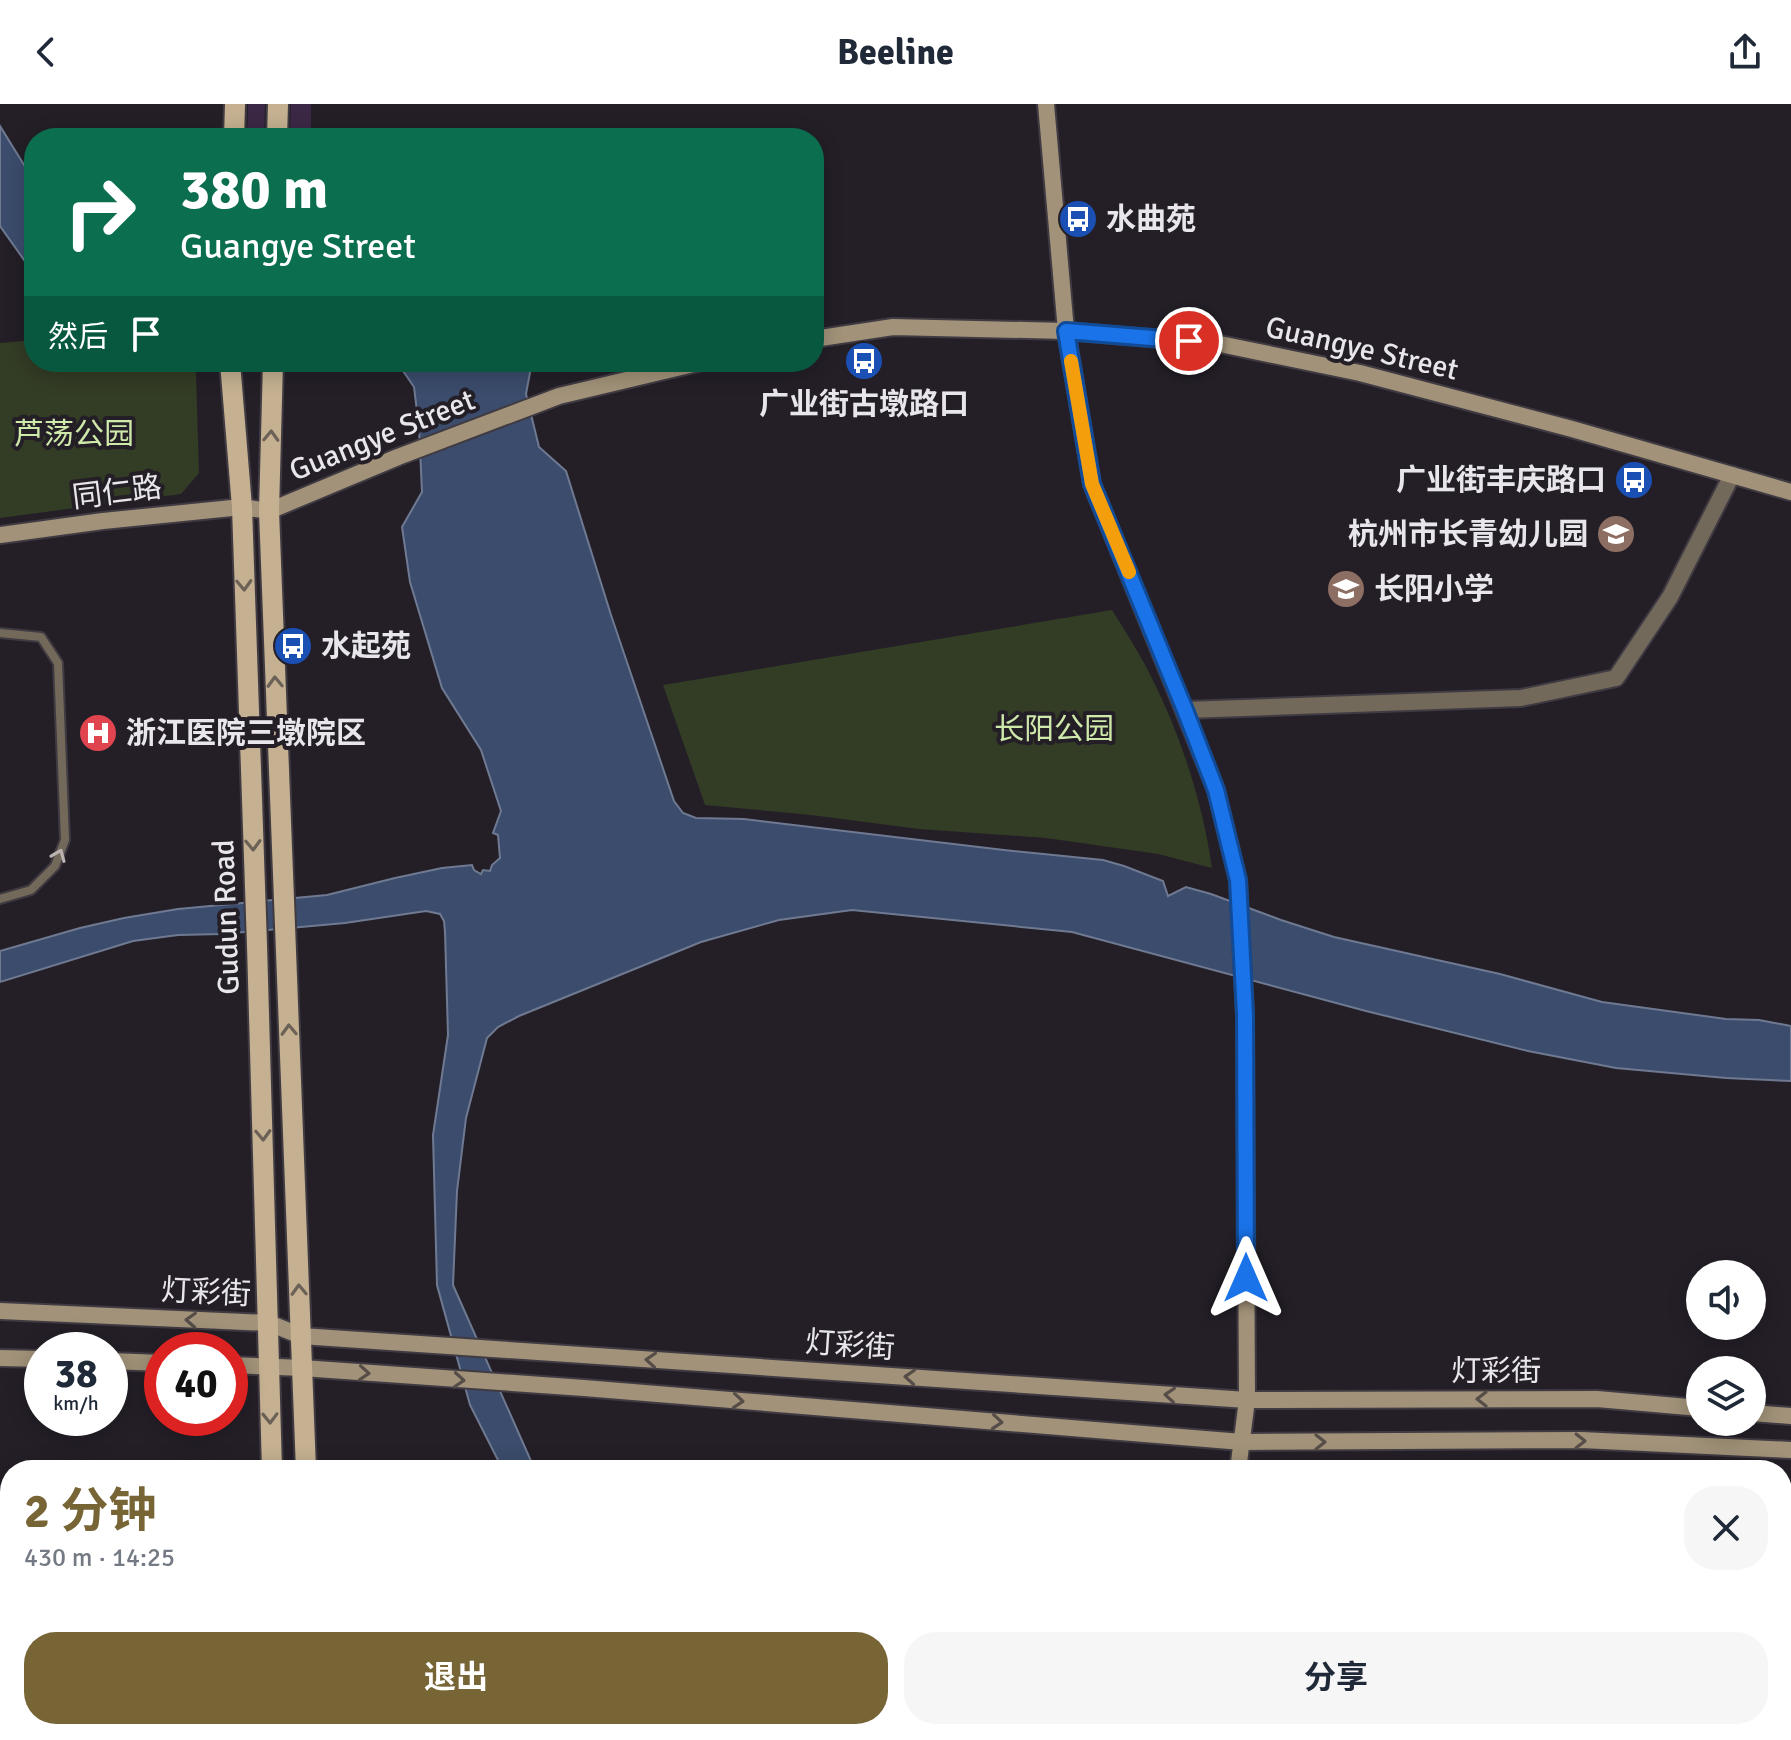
<!DOCTYPE html>
<html lang="zh">
<meta charset="utf-8">
<style>
:root{--surface:#fff;--page:#f6f6f7;--text:#1f2937;--muted:#747a83;--accent:#776536}
body{margin:0;font-family:Signika,"Noto Sans SC",sans-serif;background:var(--page);color:var(--text);height:100vh;display:flex;flex-direction:column;font-size:30px;white-space:nowrap}
*{box-sizing:border-box;margin:0}
p{font-size:26px;color:var(--muted)}
.icon{flex:none;width:44px;height:44px;fill:none;stroke:currentColor;stroke-width:2;stroke-linecap:round;stroke-linejoin:round}
.map{position:relative;flex:1;overflow:hidden}
.sheet{position:absolute;left:0px;top:1356px;width:1792px;height:280px;display:flex;flex-direction:column;background:var(--surface);border-radius:32px 32px 0 0;box-shadow:0 4px 20px #0003}
.sheet>*{flex:none}
.hud{position:absolute;left:24px;top:24px;width:800px;height:244px;border-radius:32px;box-shadow:0 4px 20px #0003;background:#0b6e4f;color:#fff;overflow:hidden}
.tools{position:absolute;left:1686px;top:1156px;display:grid;gap:16px}
.tools a{display:grid;place-items:center;width:80px;height:80px;border-radius:50%;background:var(--surface);box-shadow:0 4px 20px #0003;font-size:40px}
.speed{position:absolute;left:24px;top:1228px;display:flex;gap:16px;font-size:40px;font-weight:700;text-align:center}
.speed>*{display:grid;place-content:center;width:104px;height:104px;border-radius:50%;background:var(--surface);box-shadow:0 4px 20px #0003;line-height:1}
.speed small{font-size:20px;font-weight:400}
.speed .limit{border:12px solid #d22;background:#fff;color:#111}
.pin{position:absolute;display:grid;place-items:center;width:68px;height:68px;color:#fff;margin:-34px;border:4px solid #fff;border-radius:50%;box-shadow:0 2px 8px #0007}
.me{position:absolute;width:88px;margin:-44px;rotate:0deg;stroke-linejoin:round;filter:drop-shadow(0 0 6px #0008)}
.turn{display:flex;align-items:center;gap:28px;height:168px;padding:0 24px;font-size:36px}
.turn .icon{width:104px;height:104px;stroke-width:2.5}
.turn b{display:block;font-size:56px;line-height:68px}
.then{display:flex;align-items:center;height:76px;padding:0 24px;background:#0003;gap:16px;font-size:30px}
.round{display:grid;place-items:center;flex:none;width:84px;height:84px;border-radius:32px;background:var(--page)}
.headline{display:flex;align-items:center;justify-content:space-between;height:136px;padding:0 24px}
h1{font-size:48px;font-weight:700;line-height:60px;color:var(--accent)}
.action{display:flex;gap:16px;margin-top:auto;padding:16px 24px}
.action a{flex:1;height:92px;border-radius:32px;background:var(--accent);color:#fff;font-size:32px;font-weight:700;line-height:92px;text-align:center}
.action a+a{background:var(--page);color:var(--text)}
header{display:flex;justify-content:space-between;align-items:center;height:104px;padding:0 24px;background:var(--surface);font-size:36px;font-weight:700}
.map>svg:first-child{display:block}
.green{fill:#333c25}
.water{fill:#3b4c6c;stroke:#6f7a92;stroke-width:2}
.building{fill:#3b2846}
.lines{fill:none;stroke-linecap:round;stroke-linejoin:round}
.lane-casing{stroke:#403b42;stroke-width:12}
.street-casing{stroke:#403b42;stroke-width:20}
.secondary-casing{stroke:#403b42;stroke-width:20}
.primary-casing{stroke:#403b42;stroke-width:24}
.lane{stroke:#72695a;stroke-width:8}
.street{stroke:#72695a;stroke-width:16}
.secondary{stroke:#a19279;stroke-width:16}
.primary{stroke:#c5b191;stroke-width:20}
.oneway{stroke:#6c6157}
.oneway2{stroke:#b9b4b1}
.oneway3{stroke:#564d48}
.route-casing{stroke:#114b97;stroke-width:20}
.route{stroke:#1a73e8;stroke-width:14}
.slow{stroke:#f59e0b;stroke-width:14}
.labels{text-anchor:middle;stroke-width:8;stroke-linejoin:round;paint-order:stroke}
.poi-label{font-size:30px;font-weight:bold;fill:#e9e6eb;stroke:#241f27;text-anchor:start}
.street-label{font-size:30px;fill:#e9e6eb;stroke:#241f27}
.park-label{font-size:30px;fill:#cfe9aa;stroke:#241f27}
</style>
<header><svg class="icon" aria-label="back" viewBox="0 0 24 24"><path d="M15 5l-7 7 7 7"/></svg>Beeline<svg class="icon" aria-label="share" viewBox="0 0 24 24"><path d="M12 15V3M7 8l5-5 5 5M5 13v7h14v-7"/></svg></header>
<div class="map">
<svg width="1791" height="1636" viewBox="0 0 1791 1636">
<rect width="100%" height="100%" fill="#241f27"/>
<g class="green">
<polygon points="34,236 34,258 183,258 196,269 199,369 181,390 0,414 0,239"/>
<path d="M1112,506C1123,523 1134,541 1144,559C1178,622 1202,694 1212,764L1158,750L1046,734L919,725L811,711L705,701L663,581Z"/>
</g>
<g class="water">
<polygon points="0,22 34,77 34,170 0,122"/>
<polygon points="397,258 532,258 526,290 539,343 566,367 611,511 674,697 683,709 696,714 744,715 1004,746 1103,756 1124,762 1163,777 1168,792 1186,783 1211,790 1281,816 1334,833 1500,870 1602,898 1726,915 1759,916 1791,922 1791,977 1726,974 1616,964 1528,947 1366,907 1072,828 852,806 779,816 701,838 519,912 498,923 487,934 466,1014 457,1087 453,1181 535,1366 503,1366 470,1301 437,1181 433,1031 448,931 445,828 444,817 440,810 426,807 345,819 222,830 178,831 133,837 0,878 0,847 80,824 124,814 178,805 327,791 395,774 442,764 472,761 474,766 481,770 483,766 490,767 492,761 500,754 498,731 493,729 501,707 481,646 442,584 410,478 402,423 422,388 419,324 414,283"/>
<polygon points="611,1626 657,1626 662,1636 617,1636"/>
</g>
<g class="building">
<polygon points="248,0 265,0 264,34 247,34"/>
<polygon points="291,0 311,0 311,34 290,34"/>
</g>
<g class="lines">
<g class="lane-casing">
<polyline id="lane" points="0,529 41,533 58,559 65,736 55,762 31,786 0,795"/>
</g>
<g class="street-casing">
<g id="street">
<polyline points="1185,606 1521,594 1616,574 1670,493 1732,371"/>
<polyline points="1158,1626 1176,1636"/>
</g>
</g>
<g class="secondary-casing">
<g id="secondary">
<polyline points="1046,0 1066,227 1092,380 1216,686 1238,776 1245,911 1247,1296 1238,1366"/>
<polyline points="814,235 893,223 1066,227 1220,240 1360,269 1572,325 1791,388"/>
<polyline points="0,431 103,417 242,403 269,407 398,353 559,292 702,258"/>
<polyline points="0,1207 269,1219 301,1232 1247,1296 1597,1295 1700,1304"/>
<polyline points="0,1254 42,1255"/>
<polyline points="110,1257 162,1259"/>
<polyline points="230,1261 302,1264 584,1284 1242,1338 1581,1336 1791,1346"/>
<polyline points="1752,1309 1791,1312"/>
<polyline points="1119,1636 1126,1626"/>
</g>
</g>
<g class="primary-casing">
<g id="primary">
<polyline points="234,34 235,0"/>
<polyline points="277,34 278,0"/>
<polyline points="230,258 242,403 257,841 272,1366"/>
<polyline points="273,258 269,407 306,1366"/>
<polyline points="277,1626 277,1636"/>
<polyline points="313,1636 313,1626"/>
</g>
</g>
<use href="#lane" class="lane"/>
<use href="#street" class="street"/>
<use href="#secondary" class="secondary"/>
<use href="#primary" class="primary"/>
</g>
<defs><path id="oneway-chevron" d="M-2-3.5L2.5 0L-2 3.5" fill="none" stroke-width="1.6" stroke-linecap="round" stroke-linejoin="round" transform="scale(2)"/></defs>
<g class="oneway">
<use href="#oneway-chevron" transform="translate(271 332) rotate(-88)"/>
<use href="#oneway-chevron" transform="translate(244 481) rotate(88)"/>
<use href="#oneway-chevron" transform="translate(275 578) rotate(-92)"/>
<use href="#oneway-chevron" transform="translate(253 741) rotate(88)"/>
<use href="#oneway-chevron" transform="translate(289 926) rotate(-92)"/>
<use href="#oneway-chevron" transform="translate(263 1031) rotate(88)"/>
<use href="#oneway-chevron" transform="translate(299 1186) rotate(-92)"/>
<use href="#oneway-chevron" transform="translate(270 1314) rotate(89)"/>
</g>
<use class="oneway2" href="#oneway-chevron" transform="translate(59 751) rotate(-68)"/>
<g class="oneway3">
<use href="#oneway-chevron" transform="translate(191 1216) rotate(-177)"/>
<use href="#oneway-chevron" transform="translate(651 1256) rotate(-176)"/>
<use href="#oneway-chevron" transform="translate(364 1269) rotate(4)"/>
<use href="#oneway-chevron" transform="translate(910 1273) rotate(-176)"/>
<use href="#oneway-chevron" transform="translate(459 1276) rotate(4)"/>
<use href="#oneway-chevron" transform="translate(1170 1291) rotate(-176)"/>
<use href="#oneway-chevron" transform="translate(1482 1295) rotate(180)"/>
<use href="#oneway-chevron" transform="translate(738 1297) rotate(5)"/>
<use href="#oneway-chevron" transform="translate(997 1318) rotate(5)"/>
<use href="#oneway-chevron" transform="translate(1580 1337) rotate(1)"/>
<use href="#oneway-chevron" transform="translate(1320 1338)"/>
</g>
<g class="lines">
<g class="route-casing">
<polyline id="route" points="1189,237 1066,227 1092,380 1185,606 1216,686 1238,776 1245,911 1246,1174"/>
</g>
<use href="#route" class="route"/>
<polyline class="slow" points="1071,257 1092,380 1129,468"/>
</g>
<defs>
<g id="bus-disc" transform="scale(2)"><circle r="9.5" fill="#1a4fb4" stroke="#241f27"/><path d="M-5-6H5V4H4V6H2V4H-2V6H-4V4H-5ZM-3.5-4V0h7V-4ZM-3.5 1.2v1.5H-2V1.2ZM2 1.2v1.5H3.5V1.2Z" fill="#fff"/></g>
<g id="school-disc" transform="scale(2)"><circle r="9.5" fill="#8d6e63" stroke="#241f27"/><path d="M0-5L7-2L0 1L-7-2ZM-4 1L0 2.5L4 1V4Q0 6-4 4Z" fill="#fff"/></g>
<g id="hospital-disc" transform="scale(2)"><circle r="9.5" fill="#e0444e" stroke="#241f27"/><path d="M-5-5h3v3.5h4V-5h3V5h-3V1.5h-4V5h-3Z" fill="#fff"/></g>
</defs>
<g fill-rule="evenodd">
<use href="#bus-disc" x="1078" y="115"/>
<use href="#bus-disc" x="864" y="257"/>
<use href="#bus-disc" x="1634" y="376"/>
<use href="#school-disc" x="1616" y="430"/>
<use href="#school-disc" x="1346" y="485"/>
<use href="#bus-disc" x="293" y="542"/>
<use href="#hospital-disc" x="98" y="629"/>
</g>
<g class="labels">
<g class="poi-label">
<text x="1106" y="125">水曲苑</text>
<text x="864" y="310" text-anchor="middle">广业街古墩路口</text>
<text x="1606" y="386" text-anchor="end">广业街丰庆路口</text>
<text x="1588" y="440" text-anchor="end">杭州市长青幼儿园</text>
<text x="1374" y="495">长阳小学</text>
<text x="321" y="552">水起苑</text>
<text x="126" y="639">浙江医院三墩院区</text>
</g>
<g class="street-label">
<text transform="translate(1362 244) rotate(13)" y="10">Guangye Street</text>
<text transform="translate(382 331) rotate(-22)" y="10">Guangye Street</text>
<text transform="translate(117 388) rotate(-7)" y="10">同仁路</text>
<text transform="translate(226 813) rotate(-92)" y="10">Gudun Road</text>
<text transform="translate(206 1188) rotate(3)" y="10">灯彩街</text>
<text transform="translate(850 1241) rotate(4)" y="10">灯彩街</text>
<text x="1496" y="1277">灯彩街</text>
</g>
<g class="park-label">
<text x="74" y="340">芦荡公园</text>
<text x="1054" y="635">长阳公园</text>
</g>
</g>
</svg>
<div class="tools">
<a><svg class="icon" aria-label="sound" viewBox="0 0 24 24"><path d="M4 9h4l5-4v14l-5-4H4zM17 9q2 3 0 6"/></svg></a>
<a><svg class="icon" aria-label="layers" viewBox="0 0 24 24"><path d="M12 4l9 5-9 5-9-5zM3 14l9 5 9-5"/></svg></a>
</div>
<div class="speed"><div>38<small>km/h</small></div><div class="limit">40</div></div>
<div class="pin" style="left:1189px;top:237px;background:#d93025"><svg class="icon" aria-label="arrive" viewBox="0 0 24 24"><path d="M6 21V4h12l-3 4 3 4H6"/></svg></div>
<svg class="me" style="left:1246px;top:1174px" viewBox="-20 -20 40 40"><path d="M0-17L14 15 0 8-14 15z" fill="#1a73e8" stroke="#fff" stroke-width="4"/></svg>
<div class="hud">
<div class="turn"><svg class="icon" aria-label="right" viewBox="0 0 24 24"><path d="M7 20v-9h11M14 6l5 5-5 5"/></svg><div><b>380 m</b>Guangye Street</div></div>
<div class="then">然后<svg class="icon" aria-label="arrive" viewBox="0 0 24 24"><path d="M6 21V4h12l-3 4 3 4H6"/></svg></div>
</div>
<section class="sheet">
<div class="headline"><div><h1>2 分钟</h1><p>430 m · 14:25</p></div><a class="round"><svg class="icon" aria-label="close" viewBox="0 0 24 24"><path d="M6 6l12 12M18 6L6 18"/></svg></a></div>
<div class="action"><a>退出</a><a>分享</a></div>
</section>
</div>
